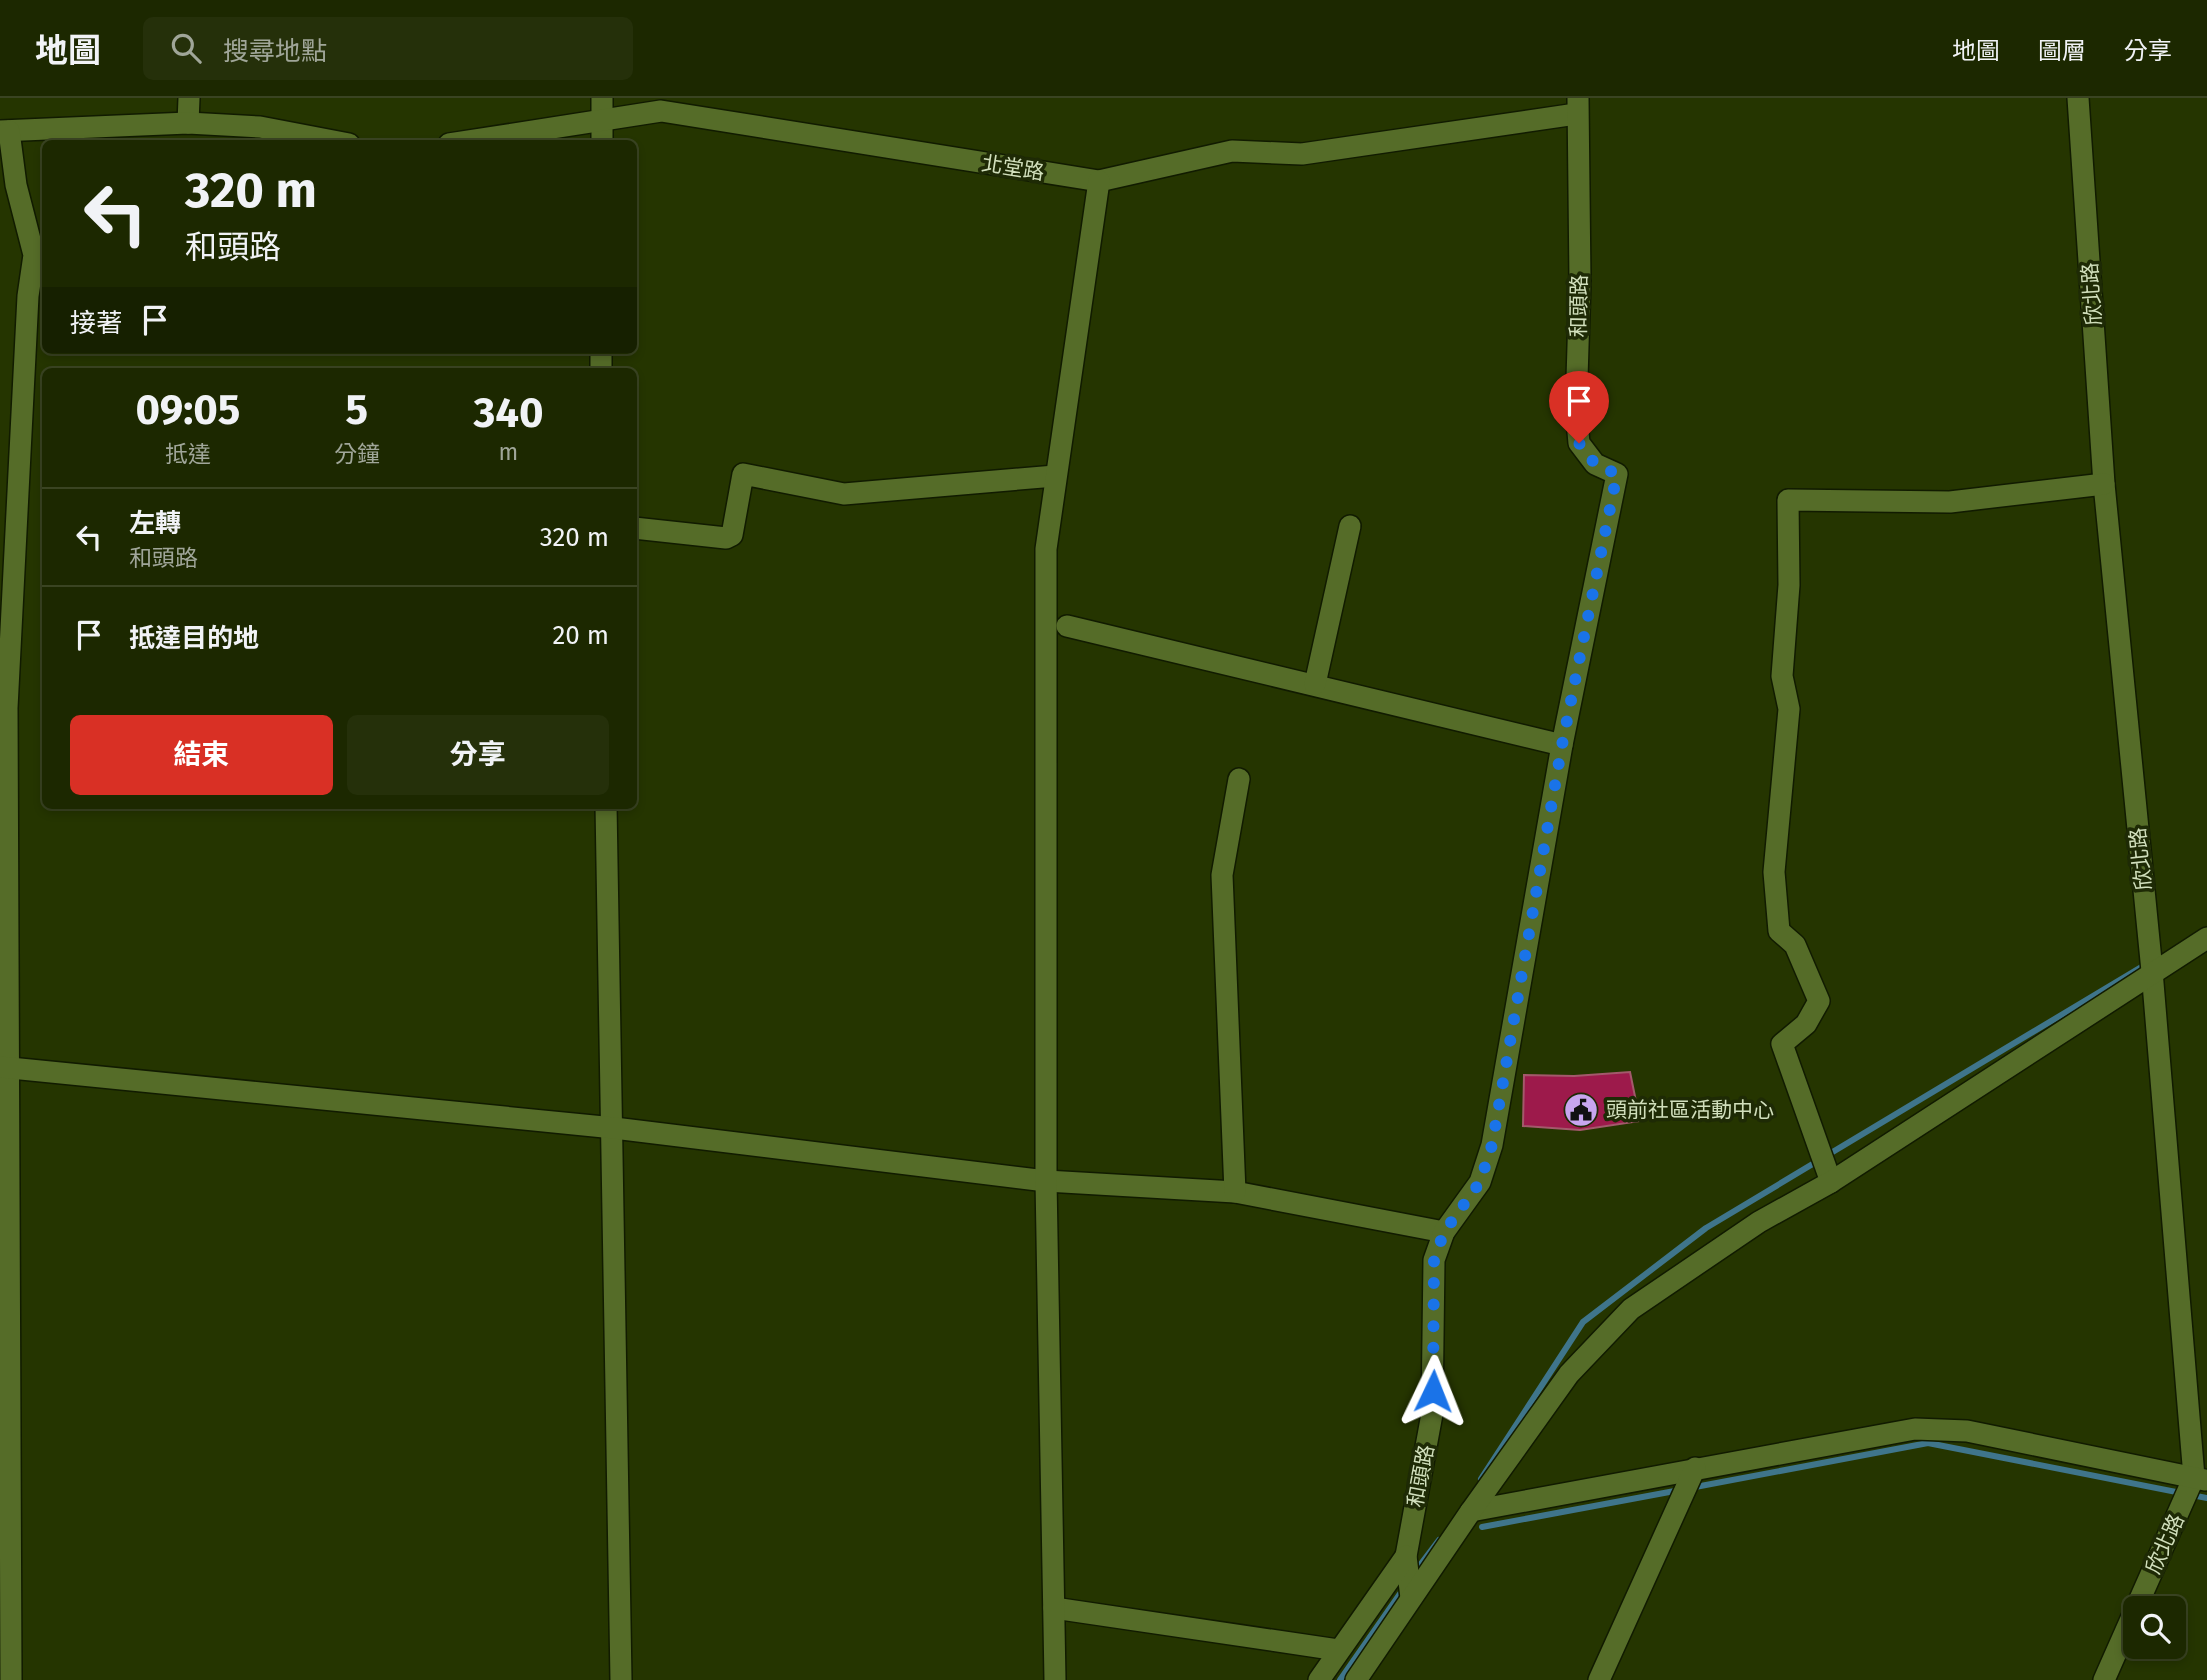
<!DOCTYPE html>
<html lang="zh-TW">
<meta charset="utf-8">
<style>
:root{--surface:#1c2800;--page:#25300a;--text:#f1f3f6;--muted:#a0a699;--line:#3a4422;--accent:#d93025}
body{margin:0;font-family:"Fira Sans","Noto Sans TC",sans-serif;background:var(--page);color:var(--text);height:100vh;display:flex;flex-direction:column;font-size:26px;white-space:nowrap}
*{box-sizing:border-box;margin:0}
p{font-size:23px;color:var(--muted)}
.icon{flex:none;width:38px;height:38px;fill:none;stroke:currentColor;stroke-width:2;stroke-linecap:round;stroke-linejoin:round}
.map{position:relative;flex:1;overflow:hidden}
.side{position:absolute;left:42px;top:270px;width:595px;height:441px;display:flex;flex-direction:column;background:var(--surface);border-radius:10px;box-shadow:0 4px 10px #0003,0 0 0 2px var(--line)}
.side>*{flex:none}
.hud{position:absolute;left:42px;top:42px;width:595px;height:214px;border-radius:10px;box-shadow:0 4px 10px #0003,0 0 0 2px var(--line);background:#1c2800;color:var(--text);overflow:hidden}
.buttons{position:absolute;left:2123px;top:1498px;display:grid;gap:14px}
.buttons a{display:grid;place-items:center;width:63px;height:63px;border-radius:10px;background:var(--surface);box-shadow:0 4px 10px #0003,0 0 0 2px var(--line);font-size:35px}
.pin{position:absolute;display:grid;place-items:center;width:60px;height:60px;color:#fff;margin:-72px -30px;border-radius:50% 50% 50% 0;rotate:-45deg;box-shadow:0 0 7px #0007}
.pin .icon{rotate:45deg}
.me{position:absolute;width:77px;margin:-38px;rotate:2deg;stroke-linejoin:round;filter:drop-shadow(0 0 5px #0008)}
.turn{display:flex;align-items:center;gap:24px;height:147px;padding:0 28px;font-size:32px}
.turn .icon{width:91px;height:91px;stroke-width:2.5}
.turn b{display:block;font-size:49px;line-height:60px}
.then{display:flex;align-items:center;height:66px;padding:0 28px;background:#0003;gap:14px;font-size:26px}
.eta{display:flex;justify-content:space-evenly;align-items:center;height:119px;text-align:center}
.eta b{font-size:42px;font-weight:700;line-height:49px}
.cta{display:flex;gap:14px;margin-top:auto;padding:14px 28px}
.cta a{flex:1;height:80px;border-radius:10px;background:var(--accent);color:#fff;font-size:28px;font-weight:700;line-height:80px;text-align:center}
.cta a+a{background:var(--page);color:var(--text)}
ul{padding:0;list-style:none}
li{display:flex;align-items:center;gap:21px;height:98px;padding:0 28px;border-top:2px solid var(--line)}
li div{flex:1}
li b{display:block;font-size:26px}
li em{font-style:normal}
header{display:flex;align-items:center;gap:42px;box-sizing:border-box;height:98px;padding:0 35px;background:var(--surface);border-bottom:2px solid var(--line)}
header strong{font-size:33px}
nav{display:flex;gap:38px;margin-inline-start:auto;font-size:24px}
.search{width:490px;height:63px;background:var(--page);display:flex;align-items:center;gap:18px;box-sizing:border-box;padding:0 24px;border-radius:10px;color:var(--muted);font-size:26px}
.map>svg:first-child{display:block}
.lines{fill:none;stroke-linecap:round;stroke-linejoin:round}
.stream{stroke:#3f758b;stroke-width:6}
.building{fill:#9d1a4b;stroke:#a3596b;stroke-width:2}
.minor-casing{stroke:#111b00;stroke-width:24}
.minor{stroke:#556c28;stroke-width:21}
.route{stroke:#1a73e8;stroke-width:12;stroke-dasharray:0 21.6}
.labels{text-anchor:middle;stroke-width:7;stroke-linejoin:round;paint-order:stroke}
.street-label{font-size:21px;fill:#d1dfbc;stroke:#1e2a05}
.poi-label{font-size:21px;fill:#d1dfbc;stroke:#1e2a05;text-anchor:start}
</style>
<header>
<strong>地圖</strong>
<div class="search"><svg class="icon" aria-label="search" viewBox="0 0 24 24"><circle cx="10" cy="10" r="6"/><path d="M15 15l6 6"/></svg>搜尋地點</div>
<nav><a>地圖</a><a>圖層</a><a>分享</a></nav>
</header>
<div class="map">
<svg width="2207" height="1582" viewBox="0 0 2207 1582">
<rect width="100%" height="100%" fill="#253500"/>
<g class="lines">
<g class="stream">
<polyline points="1481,1381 1583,1224 1706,1130 2148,865"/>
<polyline points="1690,1390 1928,1345 2207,1400"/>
<polyline points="1482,1429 1680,1392"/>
<polyline points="1414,1475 1439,1442"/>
<polyline points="1340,1582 1404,1490"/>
</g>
</g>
<polygon class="building" points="1630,974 1640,1023 1580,1032 1523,1028 1524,977 1574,978"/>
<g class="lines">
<g class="minor-casing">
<g id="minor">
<polyline points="602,0 602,46"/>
<polyline points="2078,0 2104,386 2152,873 2194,1379 2136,1510"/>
<polyline points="188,25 189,0"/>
<polyline points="0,33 188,25 260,29 349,46"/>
<polyline points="9,33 16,87 34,157 28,198 7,610 11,1582"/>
<polyline points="449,46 661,13 1099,83 1232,53 1302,56 1576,16"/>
<polyline points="601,273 601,252"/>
<polyline points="634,430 726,440 732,437 743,376 844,396 1055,378"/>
<polyline points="1067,528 1562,647"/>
<polyline points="1315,586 1350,428"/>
<polyline points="606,707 621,1582"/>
<polyline points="0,969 614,1030 1046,1083 1235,1094 1444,1134"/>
<polyline points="1831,1084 1782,946 1806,926 1819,903 1795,847 1779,833 1774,774 1789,611 1782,578 1789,487 1788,402 1950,404 2104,386"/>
<polyline points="1235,1094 1222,777 1239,681"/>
<polyline points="1471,1413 1915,1331 1967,1333 2205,1382"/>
<polyline points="1411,1500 1406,1458 1432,1316 1434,1162 1444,1134 1480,1084 1492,1047 1562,647 1617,376 1595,366 1579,345 1576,312 1580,184 1578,0"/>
<polyline points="1054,1510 1338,1552"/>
<polyline points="1055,1582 1046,1083 1046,451 1099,83"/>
<polyline points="1319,1582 1406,1458"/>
<polyline points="1356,1582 1471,1413 1569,1276 1631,1211 1759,1124 1831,1084 2207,840"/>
<polyline points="1599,1582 1695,1370"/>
<polyline points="2104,1582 2135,1512"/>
</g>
</g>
<use href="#minor" class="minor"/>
</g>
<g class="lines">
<polyline class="route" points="1433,1293 1434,1162 1444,1134 1480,1084 1492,1047 1562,647 1617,376 1595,366 1579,345"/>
</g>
<defs>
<g id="civic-disc" transform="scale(1.75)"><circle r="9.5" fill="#c8a6ef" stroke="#1e2a05"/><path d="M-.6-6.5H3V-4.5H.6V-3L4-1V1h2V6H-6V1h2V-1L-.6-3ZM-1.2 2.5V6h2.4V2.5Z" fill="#111"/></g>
</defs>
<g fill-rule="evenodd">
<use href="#civic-disc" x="1581" y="1012"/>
</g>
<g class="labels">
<g class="street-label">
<text transform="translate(1013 70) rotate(9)" y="7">北堂路</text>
<text transform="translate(2092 196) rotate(-94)" y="7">欣北路</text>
<text transform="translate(1579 208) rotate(-89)" y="7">和頭路</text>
<text transform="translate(2141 761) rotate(-96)" y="7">欣北路</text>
<text transform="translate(1421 1378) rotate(-79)" y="7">和頭路</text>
<text transform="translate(2165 1446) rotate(-66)" y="7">欣北路</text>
</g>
<g class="poi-label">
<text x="1606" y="1019">頭前社區活動中心</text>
</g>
</g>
</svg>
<div class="buttons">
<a><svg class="icon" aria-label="search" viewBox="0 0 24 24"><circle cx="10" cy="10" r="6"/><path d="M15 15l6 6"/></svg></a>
</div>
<div class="pin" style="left:1579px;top:345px;background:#d93025"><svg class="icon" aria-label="arrive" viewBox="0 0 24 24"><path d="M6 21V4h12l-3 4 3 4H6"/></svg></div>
<svg class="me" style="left:1433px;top:1293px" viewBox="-20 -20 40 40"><path d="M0-17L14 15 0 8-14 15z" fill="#1a73e8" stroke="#fff" stroke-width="4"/></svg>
<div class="hud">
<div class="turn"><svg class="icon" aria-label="left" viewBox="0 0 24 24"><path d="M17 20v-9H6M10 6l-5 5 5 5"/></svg><div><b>320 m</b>和頭路</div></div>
<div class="then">接著<svg class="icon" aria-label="arrive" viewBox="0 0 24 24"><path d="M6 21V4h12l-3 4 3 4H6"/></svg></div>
</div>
<section class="side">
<div class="eta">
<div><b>09:05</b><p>抵達</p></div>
<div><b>5</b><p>分鐘</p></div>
<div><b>340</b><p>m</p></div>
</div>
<ul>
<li><svg class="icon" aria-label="left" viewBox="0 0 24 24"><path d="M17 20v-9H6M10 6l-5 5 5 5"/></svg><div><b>左轉</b><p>和頭路</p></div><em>320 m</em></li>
<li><svg class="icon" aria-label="arrive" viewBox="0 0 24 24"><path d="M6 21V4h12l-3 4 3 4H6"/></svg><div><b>抵達目的地</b></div><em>20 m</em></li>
</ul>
<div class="cta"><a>結束</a><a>分享</a></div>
</section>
</div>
